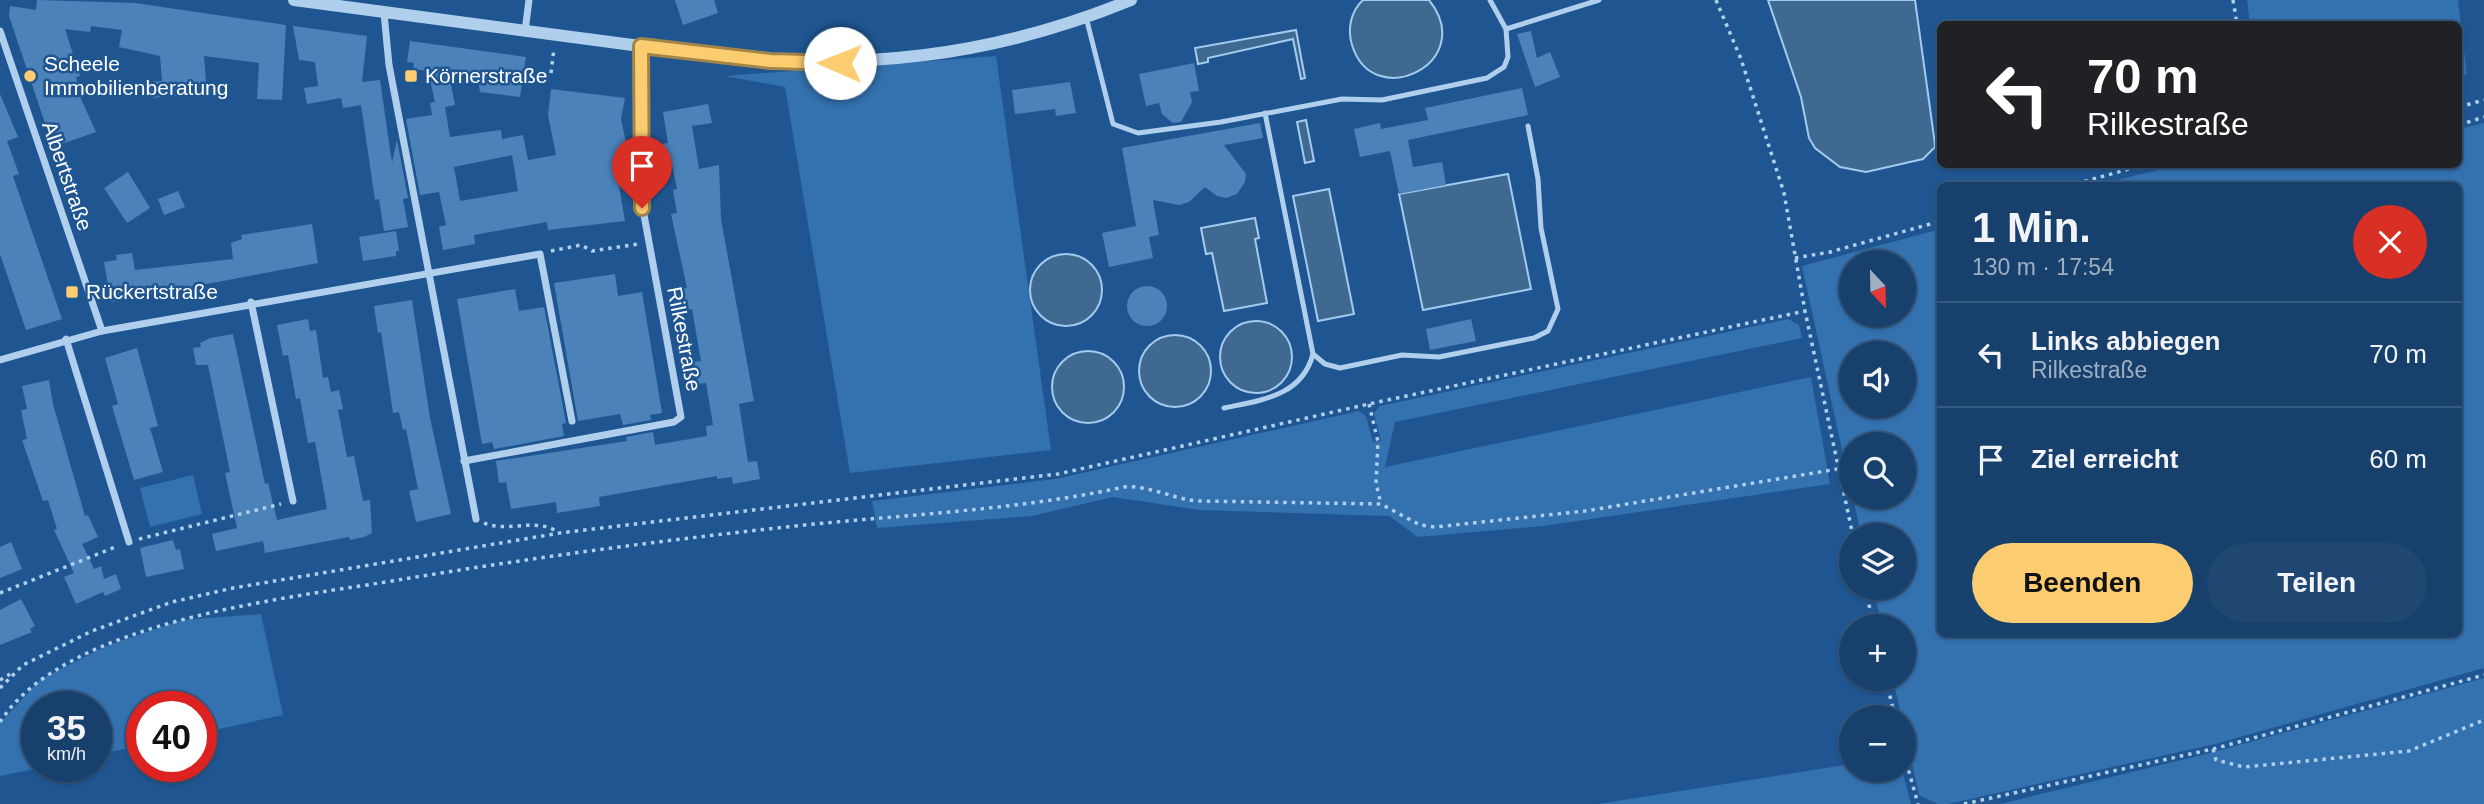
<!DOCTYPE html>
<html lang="de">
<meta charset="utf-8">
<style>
:root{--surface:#17406d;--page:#204772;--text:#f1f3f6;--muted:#9eafc2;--line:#365980;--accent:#fbcd70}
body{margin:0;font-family:Arial,sans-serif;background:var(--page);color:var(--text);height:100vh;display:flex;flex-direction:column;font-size:26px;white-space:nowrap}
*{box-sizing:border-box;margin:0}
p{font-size:23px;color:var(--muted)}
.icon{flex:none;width:38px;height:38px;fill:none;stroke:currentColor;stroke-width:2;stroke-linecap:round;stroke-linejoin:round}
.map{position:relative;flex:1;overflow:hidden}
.details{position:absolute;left:1937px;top:182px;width:525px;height:455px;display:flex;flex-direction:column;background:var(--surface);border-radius:10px;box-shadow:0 2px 5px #0004,0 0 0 2px var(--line)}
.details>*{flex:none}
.top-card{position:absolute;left:1937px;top:21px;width:525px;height:147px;border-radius:10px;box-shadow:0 2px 5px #0004,0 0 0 2px var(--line);background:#202124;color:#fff;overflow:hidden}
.needle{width:46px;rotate:158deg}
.controls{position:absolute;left:1839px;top:250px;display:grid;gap:14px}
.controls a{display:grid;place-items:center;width:77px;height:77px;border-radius:50%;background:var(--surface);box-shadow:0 2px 5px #0004,0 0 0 2px var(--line);font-size:35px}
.speed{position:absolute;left:21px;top:691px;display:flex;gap:14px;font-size:35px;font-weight:700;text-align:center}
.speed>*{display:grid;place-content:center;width:91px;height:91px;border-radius:50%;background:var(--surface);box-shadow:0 2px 5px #0004,0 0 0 2px var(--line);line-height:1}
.speed small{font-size:18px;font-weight:400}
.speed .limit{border:10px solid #d22;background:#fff;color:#111}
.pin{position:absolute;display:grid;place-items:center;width:60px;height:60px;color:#fff;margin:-72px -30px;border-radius:50% 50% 50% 0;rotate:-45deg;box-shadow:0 0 7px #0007}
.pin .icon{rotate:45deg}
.me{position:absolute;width:77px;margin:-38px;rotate:271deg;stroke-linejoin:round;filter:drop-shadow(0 0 5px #0008)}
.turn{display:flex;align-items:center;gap:24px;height:147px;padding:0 35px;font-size:32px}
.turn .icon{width:91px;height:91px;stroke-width:2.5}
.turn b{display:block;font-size:49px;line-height:60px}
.round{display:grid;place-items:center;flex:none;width:74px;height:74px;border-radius:37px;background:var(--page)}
.summary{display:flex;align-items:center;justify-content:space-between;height:119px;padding:0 35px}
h1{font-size:42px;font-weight:700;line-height:52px}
.primary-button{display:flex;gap:14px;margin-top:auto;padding:14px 35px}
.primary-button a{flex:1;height:80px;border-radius:42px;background:var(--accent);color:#111;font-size:28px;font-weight:700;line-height:80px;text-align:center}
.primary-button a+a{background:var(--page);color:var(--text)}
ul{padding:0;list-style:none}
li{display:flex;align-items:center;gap:21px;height:105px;padding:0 35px;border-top:2px solid var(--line)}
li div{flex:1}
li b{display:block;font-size:26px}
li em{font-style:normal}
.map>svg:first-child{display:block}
.green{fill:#3371af;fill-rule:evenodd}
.water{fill:#406992;stroke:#a4caef;stroke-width:2}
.building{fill:#4c82ba;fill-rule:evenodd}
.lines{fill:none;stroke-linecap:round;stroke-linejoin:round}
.path{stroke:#b0cfed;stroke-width:3.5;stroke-dasharray:3.5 5;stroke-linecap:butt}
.service{stroke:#b0cfed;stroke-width:5}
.minor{stroke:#b0cfed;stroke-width:7}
.tertiary{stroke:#b0cfed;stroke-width:12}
.route-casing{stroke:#a38549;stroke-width:18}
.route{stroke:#fbcd70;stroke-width:12}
.poi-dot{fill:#fbcd70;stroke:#1f5691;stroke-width:2.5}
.labels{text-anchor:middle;stroke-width:5;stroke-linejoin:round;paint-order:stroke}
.poi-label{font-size:21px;fill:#fff;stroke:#1f5691;text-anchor:start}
.street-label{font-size:21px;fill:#fff;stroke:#1f5691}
</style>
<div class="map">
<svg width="2484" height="804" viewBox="0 0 2484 804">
<rect width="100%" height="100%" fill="#1f5691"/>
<g class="green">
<polygon points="2247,0 2458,0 2467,74 2459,77 2459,24 2250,24"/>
<polygon points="996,56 1051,450 850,473 785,87 725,76"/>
<path d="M2484,123V668L2215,744L1948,804H1938L1919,795L1893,679H1904V626H1882L1873,588H1904V536L1861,535L1853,497H1904V444H1852L1851,491L1802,266L1941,229V634H2459V186L2096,185L2179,165L2459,164V129ZM1852,262H1904V315H1852ZM1852,354H1904V406H1852Z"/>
<polygon points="1788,319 1799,325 1802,338 1395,422 1385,467 1811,377 1830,484 1543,526 1418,537 1389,516 1199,510 1113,497 1032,516 877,528 872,501 1055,479 1359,411 1366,416 1373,442 1381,441 1374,413 1380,406"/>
<polygon points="193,475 202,514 150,527 140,488"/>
<polygon points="261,614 283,715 201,733 201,707 142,707 142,745 96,755 96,707 37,707 37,766 44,767 0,776 0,723 41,679 109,645 182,620"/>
<polygon points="2484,678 2484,804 2000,804 2206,754"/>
<polygon points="1851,764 1852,770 1902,770 1911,804 1598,804"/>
</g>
<g class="water">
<path d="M1363,0H1429C1479,62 1373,114 1352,45C1347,29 1351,11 1363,0Z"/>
<polygon points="1768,0 1915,0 1934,137 1935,147 1923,159 1866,172 1840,167 1815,148 1809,138 1801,97"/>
<polygon points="1296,30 1305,78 1301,79 1293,39 1208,58 1208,62 1198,64 1195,48"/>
<polygon points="1306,120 1314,161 1305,163 1297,122"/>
<polygon points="1508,174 1531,289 1423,310 1399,194"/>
<polygon points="1329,189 1354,314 1318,321 1293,196"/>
<polygon points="1255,218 1259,238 1255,239 1267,303 1224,311 1212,253 1206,254 1201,228"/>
<circle cx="1066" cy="290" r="36"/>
<circle cx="1256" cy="357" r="36"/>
<circle cx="1175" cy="371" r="36"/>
<circle cx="1088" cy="387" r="36"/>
</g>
<g class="building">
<polygon points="37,0 135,3 286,25 282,100 257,99 259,63 204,56 207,93 151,98 149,82 162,81 160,56 119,47 122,30 91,26 90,32 65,29 80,76 76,77 81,99 96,132 53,147 9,16 10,6 36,10"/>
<polygon points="675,0 714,0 718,13 683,25"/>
<polygon points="293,26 367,36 362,82 380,80 392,163 397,140 408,198 403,199 408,227 384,231 379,199 375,200 361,105 343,108 341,98 307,104 304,88 318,86 315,62 299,60"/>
<polygon points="1531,31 1537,58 1550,52 1560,77 1535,87 1517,34"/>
<path d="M410,41L526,57L520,97L480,92L477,73L448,69L455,105L445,107L450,137L501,130L502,139L523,135L528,160L556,155L548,115L551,89L625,98L621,119L627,147L619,148L626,184L619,186L625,221L548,230L547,222L474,235L475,244L443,250L439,227L446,225L439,192L420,195L406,119L432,115L430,103L435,102L428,71L413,69L414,63L407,62ZM512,155L518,191L460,201L454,167Z"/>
<polygon points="1194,63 1199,91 1190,92 1192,102 1181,122 1173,123 1162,114 1159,103 1146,106 1139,74"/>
<polygon points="1070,82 1076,113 1056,116 1055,109 1015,114 1012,90"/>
<polygon points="1522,88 1528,115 1408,140 1413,167 1442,162 1446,185 1399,194 1390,151 1360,157 1354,129 1380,123 1381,129 1428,120 1425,108"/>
<polygon points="0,94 18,137 7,141 19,174 13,176 62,319 26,330 0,254"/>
<polygon points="708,104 712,123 692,126 699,169 719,165 721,219 754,401 739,404 748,462 757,461 760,479 733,484 732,477 717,479 717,476 599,497 600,506 557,513 556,502 511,509 506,482 499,483 496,461 627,441 626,437 653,432 655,445 707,436 706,426 713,425 706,383 698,384 696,374 694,362 701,361 692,309 685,310 681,289 687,288 671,214 677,213 673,190 677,189 671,160 664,161 661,144 668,143 663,112"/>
<polygon points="1260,123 1263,138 1224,145 1246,174 1245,182 1237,194 1226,198 1217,196 1205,187 1189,202 1179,205 1153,200 1159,235 1149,237 1153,258 1109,267 1102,233 1136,226 1122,148"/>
<polygon points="128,172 150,208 127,223 104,188"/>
<polygon points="178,191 185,207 164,215 158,199"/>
<polygon points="312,224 318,263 111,302 104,262 117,260 116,255 132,253 135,270 233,259 231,243 242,239 241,235"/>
<polygon points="396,231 399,251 396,251 396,256 363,261 359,237"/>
<polygon points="615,274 618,296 642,292 662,413 650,415 651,420 623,425 620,414 578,421 554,283"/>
<circle cx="1147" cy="306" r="20"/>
<polygon points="515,289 519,311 544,307 566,423 562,424 564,436 494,449 492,442 482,444 457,299"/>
<polygon points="412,300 430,418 451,514 416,522 409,491 418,489 406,429 403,430 399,412 393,413 381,332 378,333 374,306"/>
<polygon points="308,319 310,331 316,330 323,378 328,377 331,392 339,390 343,409 338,410 347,457 354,456 363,501 370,500 372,533 364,537 350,540 349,537 265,553 263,541 216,551 212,534 237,528 225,473 230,472 208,365 196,365 193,348 201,347 200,343 210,338 233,334 265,484 268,483 277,520 327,509 315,442 308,443 300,398 296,399 288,355 283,356 277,325"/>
<polygon points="1471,319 1476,341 1430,350 1426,329"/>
<polygon points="137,348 158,426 150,428 163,472 134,480 112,406 118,404 105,358"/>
<polygon points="49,380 53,404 85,516 88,515 98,537 82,544 94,569 101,566 104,579 116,574 121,589 105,596 103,592 76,604 64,577 74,573 54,530 57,529 48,500 43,501 22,440 27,439 21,410 27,409 22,386"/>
<polygon points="173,540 176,550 180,549 184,569 146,577 140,548"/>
<polygon points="11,542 22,569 0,578 0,547"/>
<polygon points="21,599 35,626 30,629 32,632 0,645 0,610"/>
</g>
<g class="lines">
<g class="path">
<polyline points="1716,0 1741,59 1784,193 1805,311 1853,536"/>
<polyline points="2233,0 2237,24"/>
<polyline points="551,73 554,48"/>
<polyline points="2459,107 2484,100"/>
<polyline points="2459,125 2484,117"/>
<polyline points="2068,186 2147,164"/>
<polyline points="551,251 581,245 592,251 638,244"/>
<polyline points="1795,258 1830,252 1941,221"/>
<polyline points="1369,404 1378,442 1376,483 1381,504"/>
<path d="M484,523C508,533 535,517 558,532"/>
<polyline points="139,539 281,504"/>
<polyline points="1865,588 1874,626"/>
<polyline points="0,593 118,546"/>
<polyline points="1886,679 1895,718"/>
<polyline points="0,680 10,674"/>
<polyline points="0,688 23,665 92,631 172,602 233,588 560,533 1058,474 1369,404 1805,311"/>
<path d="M0,722C66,619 293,598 404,579C537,557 671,539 805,525C912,514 1018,510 1124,487C1149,485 1173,499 1198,501L1381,504L1420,525L1435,527L1585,511L1838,469"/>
<polyline points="2213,749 2216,760 2244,767 2409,751 2484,720"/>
<polyline points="1904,754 1918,804"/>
<polyline points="1964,804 2213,749 2484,675"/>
</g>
<g class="service">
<polyline points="1086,17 1113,124 1138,133 1221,122 1342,99 1382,100 1487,78 1504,67 1508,57 1506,29 1490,0"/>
<polyline points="1506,29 1599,0"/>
<polyline points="1265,113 1313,354 1325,364 1340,368 1402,355 1439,357 1534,338 1548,331 1558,309 1541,228 1538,179 1528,126"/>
<path d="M1224,408C1262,400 1302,396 1313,354"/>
</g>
<g class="minor">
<polyline points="384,13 389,65 476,519"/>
<polyline points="0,31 102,331"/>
<polyline points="525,31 529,0"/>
<polyline points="251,302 293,501"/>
<polyline points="66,339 129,542"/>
<polyline points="0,360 102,331 540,254 572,421"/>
<polyline points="464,461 674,422 681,417 640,193 641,46"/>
</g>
<path class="tertiary" d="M294,0L708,55C858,71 990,58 1131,0"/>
</g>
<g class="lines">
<g class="route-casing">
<polyline id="route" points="642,208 641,46 771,61 840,63"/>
</g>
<use href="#route" class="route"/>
</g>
<g class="poi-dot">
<circle cx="30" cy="76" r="7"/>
<rect x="404" y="69" width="14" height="14" rx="3.5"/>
<rect x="65" y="285" width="14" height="14" rx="3.5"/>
</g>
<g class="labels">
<g class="poi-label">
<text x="44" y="71">Scheele<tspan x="44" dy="24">Immobilienberatung</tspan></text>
<text x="425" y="83">Körnerstraße</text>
<text x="86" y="299">Rückertstraße</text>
</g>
<g class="street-label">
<text transform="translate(67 176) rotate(71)" y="7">Albertstraße</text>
<text transform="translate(684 339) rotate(79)" y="7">Rilkestraße</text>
</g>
</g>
</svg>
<div class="controls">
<a><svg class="needle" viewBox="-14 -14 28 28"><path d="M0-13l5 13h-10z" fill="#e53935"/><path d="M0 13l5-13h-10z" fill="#9eafc2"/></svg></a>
<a><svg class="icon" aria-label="sound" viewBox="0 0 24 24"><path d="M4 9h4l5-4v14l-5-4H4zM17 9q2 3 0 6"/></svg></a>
<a><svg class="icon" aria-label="search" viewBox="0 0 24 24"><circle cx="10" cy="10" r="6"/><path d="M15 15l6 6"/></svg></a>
<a><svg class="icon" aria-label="layers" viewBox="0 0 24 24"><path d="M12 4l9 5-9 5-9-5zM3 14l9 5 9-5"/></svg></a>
<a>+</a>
<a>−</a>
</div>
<div class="speed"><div>35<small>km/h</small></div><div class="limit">40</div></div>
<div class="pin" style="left:642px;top:208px;background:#d93025"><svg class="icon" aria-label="arrive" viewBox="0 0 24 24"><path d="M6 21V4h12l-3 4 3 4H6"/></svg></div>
<svg class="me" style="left:840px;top:63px" viewBox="-20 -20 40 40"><circle r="19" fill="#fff"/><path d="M0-13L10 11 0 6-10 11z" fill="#fbcd70"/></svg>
<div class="top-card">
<div class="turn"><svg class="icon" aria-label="left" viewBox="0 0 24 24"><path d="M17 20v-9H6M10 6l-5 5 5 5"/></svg><div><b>70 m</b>Rilkestraße</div></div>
</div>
<section class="details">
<div class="summary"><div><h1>1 Min.</h1><p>130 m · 17:54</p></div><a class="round" style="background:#d93025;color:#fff"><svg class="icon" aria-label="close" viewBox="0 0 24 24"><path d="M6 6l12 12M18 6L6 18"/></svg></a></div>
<ul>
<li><svg class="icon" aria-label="left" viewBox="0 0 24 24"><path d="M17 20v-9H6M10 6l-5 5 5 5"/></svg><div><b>Links abbiegen</b><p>Rilkestraße</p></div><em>70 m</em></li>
<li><svg class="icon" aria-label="arrive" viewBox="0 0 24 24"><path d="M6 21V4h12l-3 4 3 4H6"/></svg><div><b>Ziel erreicht</b></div><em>60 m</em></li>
</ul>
<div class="primary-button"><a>Beenden</a><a>Teilen</a></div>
</section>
</div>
